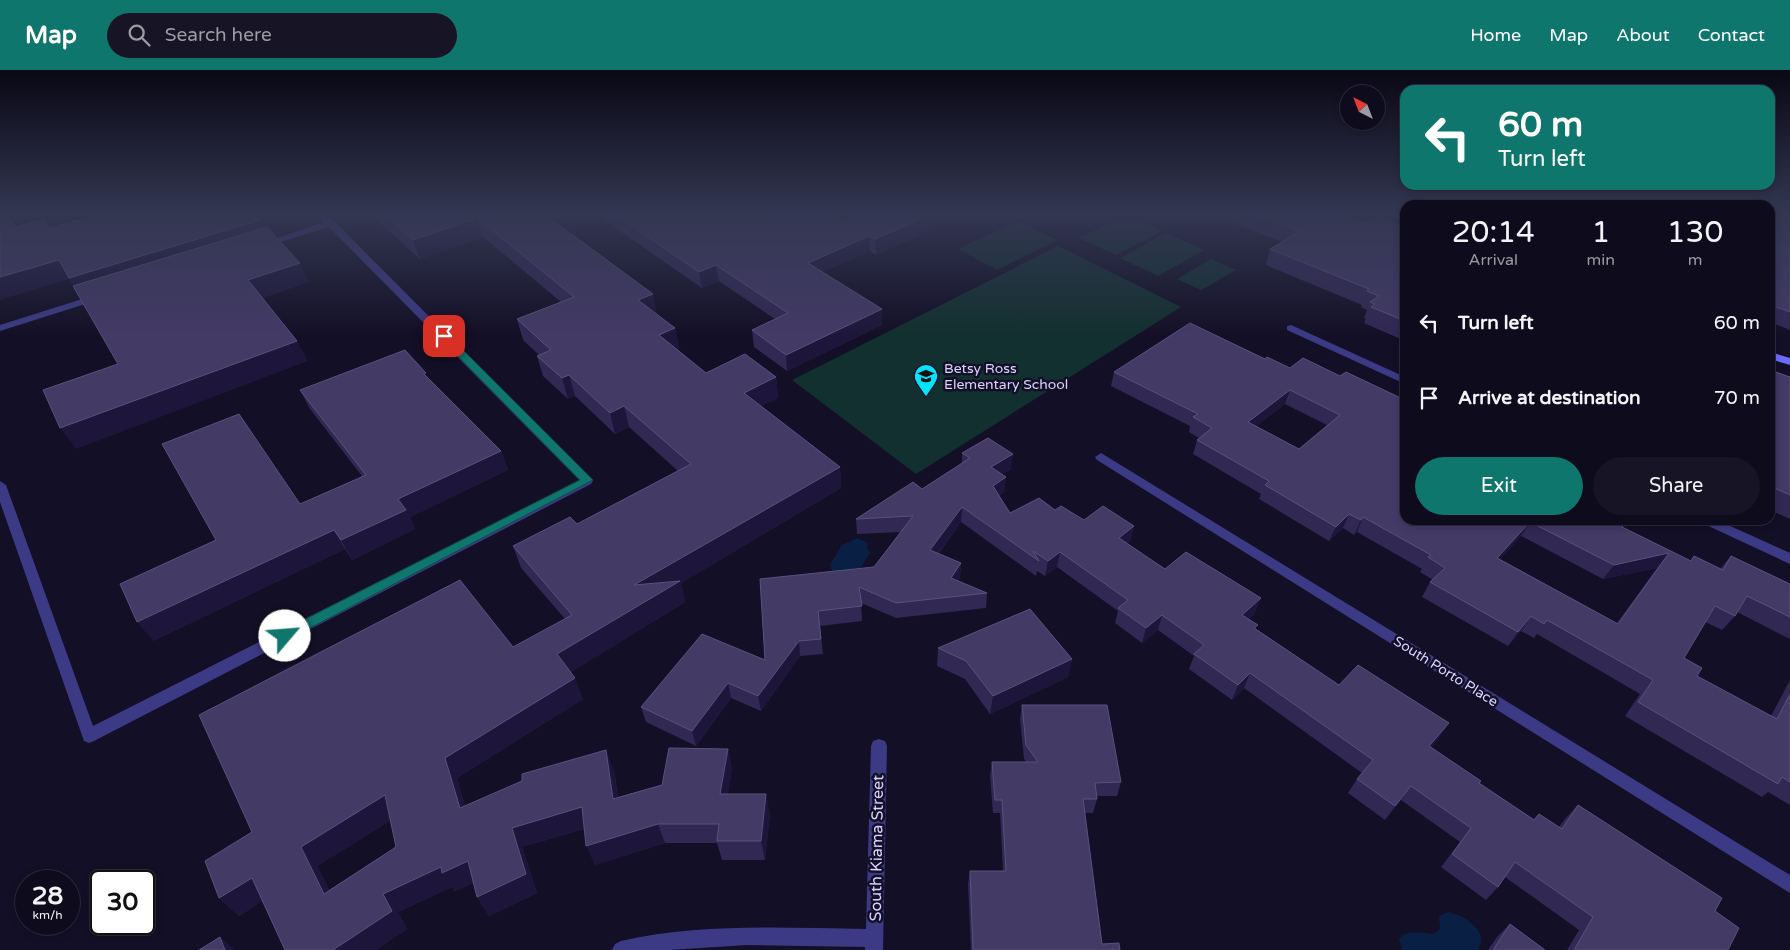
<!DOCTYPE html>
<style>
:root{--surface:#0e0b1c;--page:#171425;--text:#f1f3f6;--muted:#9b9ba3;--line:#2e2b3b;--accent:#0f766e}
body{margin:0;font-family:"Varela Round",sans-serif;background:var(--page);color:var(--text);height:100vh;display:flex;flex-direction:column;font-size:19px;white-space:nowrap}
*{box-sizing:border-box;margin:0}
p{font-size:16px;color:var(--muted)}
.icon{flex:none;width:28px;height:28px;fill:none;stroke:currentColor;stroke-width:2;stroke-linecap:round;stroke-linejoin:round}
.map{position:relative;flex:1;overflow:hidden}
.panel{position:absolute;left:1400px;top:130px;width:375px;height:325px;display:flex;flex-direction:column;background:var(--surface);border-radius:15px;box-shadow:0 2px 8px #0003,0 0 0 1px var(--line)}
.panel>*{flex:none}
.guide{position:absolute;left:1400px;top:15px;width:375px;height:105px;border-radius:15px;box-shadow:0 2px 8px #0003,0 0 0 1px var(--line);background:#0f766e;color:#fff;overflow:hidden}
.needle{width:32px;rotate:318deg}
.buttons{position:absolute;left:1340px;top:15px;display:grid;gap:10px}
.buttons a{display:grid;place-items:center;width:45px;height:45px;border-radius:50%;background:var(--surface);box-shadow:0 2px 8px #0003,0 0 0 1px var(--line);font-size:25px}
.speed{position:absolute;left:15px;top:800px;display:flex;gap:10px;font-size:25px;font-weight:700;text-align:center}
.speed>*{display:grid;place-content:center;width:65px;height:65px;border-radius:50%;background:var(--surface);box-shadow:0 2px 8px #0003,0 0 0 1px var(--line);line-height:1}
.speed small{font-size:12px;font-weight:400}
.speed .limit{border:2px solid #111;border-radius:8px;background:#fff;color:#111}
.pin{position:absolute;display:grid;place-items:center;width:42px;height:42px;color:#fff;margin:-21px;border-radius:10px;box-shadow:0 2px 8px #0006}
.me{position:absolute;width:55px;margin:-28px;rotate:63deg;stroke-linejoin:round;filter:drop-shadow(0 0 4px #0008)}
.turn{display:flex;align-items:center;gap:18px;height:105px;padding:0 15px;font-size:22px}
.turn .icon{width:65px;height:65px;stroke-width:2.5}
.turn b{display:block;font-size:35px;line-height:42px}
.eta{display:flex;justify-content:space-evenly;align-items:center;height:85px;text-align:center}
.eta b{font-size:30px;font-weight:600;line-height:35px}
.button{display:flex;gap:10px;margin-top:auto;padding:10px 15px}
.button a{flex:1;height:58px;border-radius:30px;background:var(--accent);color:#fff;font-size:20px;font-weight:600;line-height:58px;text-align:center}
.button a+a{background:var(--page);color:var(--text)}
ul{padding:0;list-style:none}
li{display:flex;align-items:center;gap:15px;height:75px;padding:0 15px}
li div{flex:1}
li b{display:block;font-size:19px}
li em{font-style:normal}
header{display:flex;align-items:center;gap:30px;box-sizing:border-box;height:70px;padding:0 25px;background:var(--accent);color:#fff}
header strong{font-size:24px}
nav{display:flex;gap:28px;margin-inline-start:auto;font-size:18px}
.search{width:350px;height:45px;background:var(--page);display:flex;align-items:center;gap:12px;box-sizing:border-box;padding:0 18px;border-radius:28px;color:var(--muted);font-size:19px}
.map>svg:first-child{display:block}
.green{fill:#12302f}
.water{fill:#0a1f44}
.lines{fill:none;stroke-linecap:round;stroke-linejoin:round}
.street{fill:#3d3a85;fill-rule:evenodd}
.secondary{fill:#6f6bff;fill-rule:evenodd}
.wall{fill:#312854;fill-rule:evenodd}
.shaded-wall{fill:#1d163a}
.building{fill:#433a66;stroke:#5a527e;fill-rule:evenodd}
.route{fill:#0f766e;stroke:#0a4d48}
.labels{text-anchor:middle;stroke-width:5;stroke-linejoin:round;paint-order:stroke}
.poi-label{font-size:14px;fill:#d9d4ff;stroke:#130f26;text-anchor:start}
.street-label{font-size:14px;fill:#d9d4ff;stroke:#130f26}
.near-street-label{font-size:16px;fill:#d9d4ff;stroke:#130f26}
</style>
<header>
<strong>Map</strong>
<div class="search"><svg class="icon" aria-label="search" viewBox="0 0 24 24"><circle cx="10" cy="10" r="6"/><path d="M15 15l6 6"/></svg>Search here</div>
<nav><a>Home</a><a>Map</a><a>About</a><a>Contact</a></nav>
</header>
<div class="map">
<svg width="1790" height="880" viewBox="0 0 1790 880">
<rect width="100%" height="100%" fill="#130f26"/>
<g class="green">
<polygon points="1126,145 1162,161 1116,185 1079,168"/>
<polygon points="1018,151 1057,170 997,200 958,179"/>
<polygon points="1166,163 1204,180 1158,206 1120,188"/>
<polygon points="1058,176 1181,237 916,404 792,310"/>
<polygon points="1211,189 1236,200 1201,220 1177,209"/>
</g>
<g class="water">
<polygon points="857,468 868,473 867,479 870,483 858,502 831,504 832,500 830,495 842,475"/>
<path d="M1449,842C1465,846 1490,861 1478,880H1402L1399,869C1407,859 1422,863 1434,864L1440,859L1439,846Z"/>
</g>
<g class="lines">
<g class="street">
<polygon points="316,143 324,143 334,151 593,411 591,414 94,671 89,673 84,671 0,432 0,411 6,415 93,656 579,410 329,157 267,176 260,174 324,152"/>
<polygon points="98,224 103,227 101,229 0,261 0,255"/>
<polygon points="1291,255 1405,307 1405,314 1287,260 1287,256"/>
<polygon points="1101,383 1790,805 1790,823 1097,390 1095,387"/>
<polygon points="1700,450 1717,450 1790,483 1790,494 1702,453"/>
<path d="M879,669L885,671L887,676L883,880H865V877L747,875L668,880H612L615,874L621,871C702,853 783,858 866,859L871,676L873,671Z"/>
</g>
<g class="secondary">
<polygon points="1386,143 1397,143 1405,145 1405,151"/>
<polygon points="1770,282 1790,288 1790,295 1770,289"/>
</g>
</g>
<g class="wall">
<path d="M369,143H543L657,245L675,258L679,279L677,280L706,303L776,307L778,328L761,336L840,397L841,418L681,513L685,532L571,602L583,629L457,708L465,736L614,701L618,727L662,715L728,679L732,699L728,724L770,744L765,790H722L717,773H665L595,795L584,759L522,777L537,823L489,846L477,827L473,813L455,821L452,817L398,842L407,859L376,880H284H285L262,831L239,846L219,828L252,762L513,577L565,549L521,498L513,476L577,454L678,401L629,357L615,364L575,326L568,329L543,306L537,286L539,285L523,270L517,249L561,232L483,167L420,189ZM391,750L396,777L329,820L317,796Z"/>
<polygon points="594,143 828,143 842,150 860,143 969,143 876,185 870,181 823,202 882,255 787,301 754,277 752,260 775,249 719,211 702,218"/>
<polygon points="1079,143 1091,143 1085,145"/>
<polygon points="1211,143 1338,143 1366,153 1405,157 1405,271 1364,253 1366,249 1364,248 1367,240 1361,237 1362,235 1266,195 1270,179 1282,172"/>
<polygon points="1770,143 1790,143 1790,260 1770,252"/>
<path d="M1265,289L1290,298L1340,306L1405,450H1615L1622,457L1690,491L1694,486L1720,499L1731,486L1790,514V569L1737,542L1735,546L1722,560L1705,552L1684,588L1697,606L1771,646L1790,610V735L1768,722L1762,727L1625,646L1640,624L1537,564L1534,568L1521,561L1508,576L1422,527L1430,512L1433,510L1420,502L1422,499L1357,462L1354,465L1343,458L1329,471L1259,429L1261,424L1193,384L1197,370L1199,368L1189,362L1190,356L1111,316L1114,302ZM1285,334L1327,355L1299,379L1256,356ZM1521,466L1603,509L1657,498L1617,553L1500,489Z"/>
<polygon points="1770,300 1790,307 1790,449 1770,440"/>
<polygon points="428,308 501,381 508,400 410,447 415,459 352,490 345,479 153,571 362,406 310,339 300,320"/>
<polygon points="962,383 1011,399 1002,404 1006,407 1004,422 999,426 1010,443 1055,440 1084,450 1134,456 1130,471 1127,474 1165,499 1255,543 1249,549 1256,559 1339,615 1439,668 1431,677 1479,713 1534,749 1539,744 1559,757 1565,749 1578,735 1715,841 1728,880 1567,880 1579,860 1505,807 1498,817 1486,830 1441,797 1460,772 1401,730 1385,750 1348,723 1357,709 1362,703 1244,618 1232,630 1189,599 1194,586 1158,560 1142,573 1115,553 1118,541 1057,497 1045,506 1037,501 1036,506 961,452 938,484 961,493 960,508 958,511 987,523 986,538 896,548 861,533 862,551 820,556 823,584 800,586 761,641 731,628 696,676 646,652 641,637 765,590 760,509 874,497 901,462 857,464 856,449 922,419 962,393"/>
<polygon points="938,578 1072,589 1068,607 990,644 965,609 937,596"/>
<polygon points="1022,635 1121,712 1117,726 1096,726 1097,729 1093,743 1085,743 1102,874 1120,880 971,880 968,814 970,801 1003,801 1000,743 993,743 990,706 992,692 1026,692 1024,689 1020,649"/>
<polygon points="1510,854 1545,880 1488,880 1497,867"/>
</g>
<g class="shaded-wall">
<polygon points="250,143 272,143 274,146 260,151 268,168 81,227 69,209 0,230 0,207 59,190"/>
<polygon points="936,143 969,143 876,185 875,169"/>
<polygon points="1086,143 1091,143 1085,145"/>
<polygon points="477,148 483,167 420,189 413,170"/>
<polygon points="869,166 870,181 809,209 808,193"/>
<polygon points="300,193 309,212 258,230 248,210"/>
<polygon points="716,195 719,211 702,218 699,202"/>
<polygon points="653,224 657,244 638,230"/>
<polygon points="882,239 882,255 787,301 786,285"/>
<polygon points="675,258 679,279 663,286 659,265"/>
<polygon points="297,271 308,291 76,379 60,358"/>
<polygon points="569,305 575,326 568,329 562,308"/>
<polygon points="776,307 778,328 746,344 744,323"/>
<polygon points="1290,320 1285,334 1244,366 1248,352"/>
<polygon points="624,336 629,357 615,364 610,343"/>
<polygon points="501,381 508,400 410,447 415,459 352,490 341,470 398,429"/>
<polygon points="1013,384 1011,399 990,412 991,397"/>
<polygon points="840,397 841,418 681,513 685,532 565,606 557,584 634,515"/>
<polygon points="1006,407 1004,422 992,431 993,416"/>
<polygon points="962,437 961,452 929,495 930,480"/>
<polygon points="1349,444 1343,458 1329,471 1336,457"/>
<polygon points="1363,447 1357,462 1354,465 1361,450"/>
<polygon points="1530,452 1521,466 1488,502 1497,488"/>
<polygon points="1134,456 1130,471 1115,483 1119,468"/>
<polygon points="334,460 345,479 153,571 137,552"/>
<polygon points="1060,482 1057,497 1045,506 1048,491"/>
<polygon points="1669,483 1657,498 1603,509 1614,495"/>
<polygon points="961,493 960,508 950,523 951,508"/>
<polygon points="1261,528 1255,543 1237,560 1242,545"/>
<polygon points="1162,545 1158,560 1142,573 1146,558"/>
<polygon points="1531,546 1521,561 1508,576 1518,562"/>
<polygon points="799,571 800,586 761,641 758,626"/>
<polygon points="1072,589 1068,607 990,644 993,626"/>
<polygon points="1250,603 1244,618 1232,630 1238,615"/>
<polygon points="575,608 583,629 457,708 472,758 460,738 445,688"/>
<polygon points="728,613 731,628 696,676 692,661"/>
<polygon points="1449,653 1439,668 1419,691 1429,676"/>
<polygon points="728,679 732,699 725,744 720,724"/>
<polygon points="606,680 614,701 621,749 613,729"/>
<polygon points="1411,716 1401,730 1385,750 1395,736"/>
<polygon points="766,724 770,744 765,790 761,771"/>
<polygon points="385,725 399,745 317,796 340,842 324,824 301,777"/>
<polygon points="582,737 590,757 522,777 537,823 489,846 477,827 512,758"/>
<polygon points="658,754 665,773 595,795 586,776"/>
<polygon points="468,791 480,810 455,821 452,817 398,842 407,859 376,880 333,880 383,824 441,797"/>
<polygon points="252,808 270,826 239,846 219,828"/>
<polygon points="220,867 235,880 225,880"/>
</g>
<g class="building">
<polygon points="0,143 7,143 15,157 44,149 49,158 106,143 253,143 260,150 69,208 59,190 0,207"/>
<path d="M383,143H543L653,224L638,230L675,258L659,265L706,303L745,284L776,307L744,323L840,397L634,515L680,511L557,584L575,608L445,688L460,738L522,711V704L606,680L613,729L662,715L669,678L728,679L720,724H766L761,771H717L719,754H658L586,776L582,737L512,758L526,804L477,827L468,791L442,803L441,797L383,824L392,841L333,880H284H285L252,808L219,828L205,791L252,762L199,645L460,510L513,577L572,545L513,476L570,447L577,454L691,394L624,336L610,343L569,305L562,308L537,286L551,280L517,249L574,227L477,148L413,170ZM385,725L396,777L324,824L301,777Z"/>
<polygon points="613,143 828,143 842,150 860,143 936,143 875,169 869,166 808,193 882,239 786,285 752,260 788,243 716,195 699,202"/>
<polygon points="1251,143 1338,143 1366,153 1377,147 1405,157 1405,251 1371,237 1375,234 1370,232 1379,226 1367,221 1369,219 1270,179 1299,162"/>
<polygon points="1770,143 1787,143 1790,144 1790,242 1770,235 1770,229 1771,227 1770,227"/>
<polygon points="267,157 300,193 248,210 297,271 60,358 43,320 118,294 73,216"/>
<path d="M1190,253L1265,289L1267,287L1290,298L1303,288L1340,306L1346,302L1405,330V450H1615L1624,455L1622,457L1691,491L1694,486L1723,500L1731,486L1790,514V547L1747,526L1735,546L1715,536L1684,588L1702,598L1697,606L1777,649L1790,624V712L1782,707L1778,714L1638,632L1653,610L1547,550L1544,554L1531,546L1518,562L1430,512L1445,498L1428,487L1431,485L1363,447L1361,450L1349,444L1336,457L1265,415L1269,411L1197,370L1212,358L1193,347L1198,344L1114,302ZM1290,320L1340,345L1299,379L1248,352ZM1530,452L1614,495L1669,483L1618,554L1497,488Z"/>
<polygon points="405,280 426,303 424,304 501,381 398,429 406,440 341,470 334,460 137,552 120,514 216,470 162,374 239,344 300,434 366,405 300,320"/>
<polygon points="1770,300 1790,307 1790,425 1770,416"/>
<polygon points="988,368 1013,384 991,397 1006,407 993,416 1010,443 1039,428 1055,440 1061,436 1084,450 1103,436 1134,456 1119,468 1165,499 1186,482 1261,528 1242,545 1258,555 1254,558 1339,615 1358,595 1449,653 1429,676 1481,711 1479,713 1534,750 1539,744 1562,759 1578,735 1722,828 1715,841 1739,858 1728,880 1574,880 1593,847 1515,792 1498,817 1452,784 1471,758 1411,716 1395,736 1357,709 1373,690 1250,603 1238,615 1194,584 1204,575 1162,545 1146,558 1118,538 1128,530 1060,482 1048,491 1033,481 1039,491 962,437 930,480 961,493 951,508 987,523 896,533 859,517 862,536 818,541 821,569 799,571 758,626 728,613 692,661 641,637 702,564 765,590 760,509 874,497 913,446 856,449 913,412 922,419 970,388 962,383"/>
<polygon points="1030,539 1072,589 993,626 966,591 938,578"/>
<polygon points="1022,635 1107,635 1121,712 1095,713 1097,729 1083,729 1102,874 1119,873 1120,880 973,880 970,801 1006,801 1002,730 995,730 992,692 1038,692 1026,675"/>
<polygon points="1510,854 1545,880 1493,880"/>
<polygon points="220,867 225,880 199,880"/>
</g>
<linearGradient id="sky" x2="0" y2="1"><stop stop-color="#0a0815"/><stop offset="0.54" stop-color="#333752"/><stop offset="1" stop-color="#333752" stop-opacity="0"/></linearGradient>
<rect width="1790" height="266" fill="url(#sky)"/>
<polygon class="route" points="440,264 447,264 593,410 289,569 280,569 278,566 280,562 580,410 440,268"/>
<defs>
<g id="school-pin" transform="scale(1.25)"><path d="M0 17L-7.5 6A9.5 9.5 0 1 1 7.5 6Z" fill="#00e5ff" stroke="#130f26"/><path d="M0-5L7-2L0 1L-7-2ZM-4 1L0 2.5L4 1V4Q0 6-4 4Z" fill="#111"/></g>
</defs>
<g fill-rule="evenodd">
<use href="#school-pin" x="926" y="306"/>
</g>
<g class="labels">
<g class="poi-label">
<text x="944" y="303">Betsy Ross<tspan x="944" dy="16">Elementary School</tspan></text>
</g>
<g class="street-label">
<text transform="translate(1446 601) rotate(32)" y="5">South Porto Place</text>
</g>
<g class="near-street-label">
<text transform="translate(876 778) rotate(-89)" y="6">South Kiama Street</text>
</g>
</g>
</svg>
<div class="buttons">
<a><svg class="needle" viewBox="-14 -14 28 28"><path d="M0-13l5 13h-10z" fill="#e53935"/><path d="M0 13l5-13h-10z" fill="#9b9ba3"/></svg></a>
</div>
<div class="speed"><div>28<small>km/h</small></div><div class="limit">30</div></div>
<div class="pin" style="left:444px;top:266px;background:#d93025"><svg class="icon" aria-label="arrive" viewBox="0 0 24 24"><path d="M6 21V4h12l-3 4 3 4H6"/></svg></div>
<svg class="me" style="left:285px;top:566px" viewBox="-20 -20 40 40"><circle r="19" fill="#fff"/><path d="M0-13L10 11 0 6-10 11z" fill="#0f766e"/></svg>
<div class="guide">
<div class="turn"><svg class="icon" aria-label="left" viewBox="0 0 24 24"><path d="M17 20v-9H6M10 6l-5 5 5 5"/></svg><div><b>60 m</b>Turn left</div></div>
</div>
<section class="panel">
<div class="eta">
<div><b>20:14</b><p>Arrival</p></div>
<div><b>1</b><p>min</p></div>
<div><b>130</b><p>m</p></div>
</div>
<ul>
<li><svg class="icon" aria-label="left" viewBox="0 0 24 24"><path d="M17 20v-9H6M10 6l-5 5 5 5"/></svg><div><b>Turn left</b></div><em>60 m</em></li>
<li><svg class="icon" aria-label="arrive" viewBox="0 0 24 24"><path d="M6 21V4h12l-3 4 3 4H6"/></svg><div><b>Arrive at destination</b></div><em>70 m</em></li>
</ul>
<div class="button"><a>Exit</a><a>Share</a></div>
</section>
</div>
